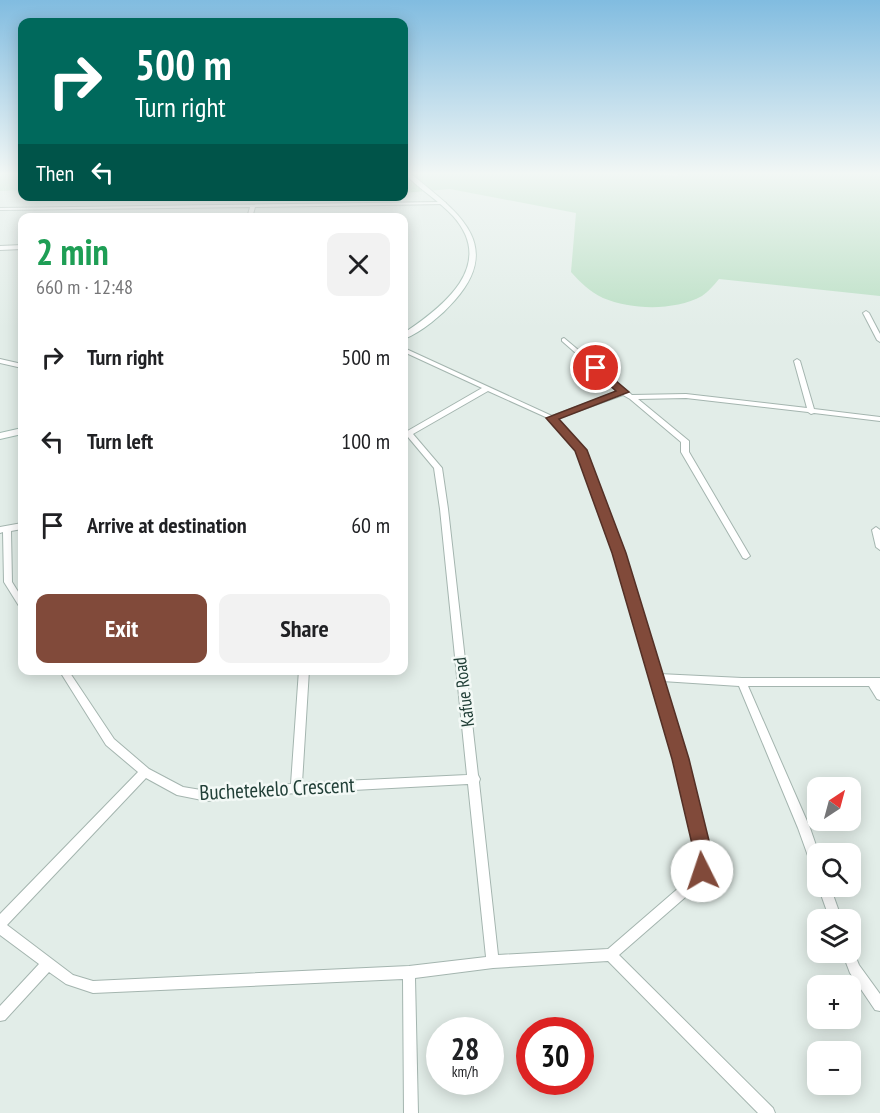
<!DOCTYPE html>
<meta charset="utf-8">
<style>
:root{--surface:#fff;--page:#f2f2f2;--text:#202124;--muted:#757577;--accent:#814a3a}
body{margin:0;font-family:"PT Sans Narrow",sans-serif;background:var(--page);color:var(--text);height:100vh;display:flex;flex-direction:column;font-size:22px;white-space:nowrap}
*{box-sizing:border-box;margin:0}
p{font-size:20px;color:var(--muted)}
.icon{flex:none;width:33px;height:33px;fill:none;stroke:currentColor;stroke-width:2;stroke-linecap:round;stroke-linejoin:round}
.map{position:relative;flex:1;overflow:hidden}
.sheet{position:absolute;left:18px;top:213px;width:390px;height:462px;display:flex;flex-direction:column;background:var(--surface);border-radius:12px;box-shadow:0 3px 15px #0003}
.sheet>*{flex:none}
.top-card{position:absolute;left:18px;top:18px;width:390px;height:183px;border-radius:12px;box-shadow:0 3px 15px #0003;background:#00695c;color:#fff;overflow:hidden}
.needle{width:39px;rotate:36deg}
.buttons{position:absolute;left:807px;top:777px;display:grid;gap:12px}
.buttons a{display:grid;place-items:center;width:54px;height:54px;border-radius:12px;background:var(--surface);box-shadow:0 3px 15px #0003;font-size:30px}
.speed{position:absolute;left:426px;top:1017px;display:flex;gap:12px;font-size:30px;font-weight:700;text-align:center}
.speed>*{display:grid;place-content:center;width:78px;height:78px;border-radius:50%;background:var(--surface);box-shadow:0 3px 15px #0003;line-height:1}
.speed small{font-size:15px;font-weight:400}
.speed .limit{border:9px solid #d22;background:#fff;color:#111}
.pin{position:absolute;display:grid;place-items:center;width:51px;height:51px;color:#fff;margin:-26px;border:3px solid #fff;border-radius:50%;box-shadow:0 2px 6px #0007}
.me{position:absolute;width:66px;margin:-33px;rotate:356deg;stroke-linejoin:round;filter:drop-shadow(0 0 4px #0008)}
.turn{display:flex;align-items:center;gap:21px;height:126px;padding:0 18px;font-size:27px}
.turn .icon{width:78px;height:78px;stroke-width:2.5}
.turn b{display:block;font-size:42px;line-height:51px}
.then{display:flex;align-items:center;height:57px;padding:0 18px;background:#0003;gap:12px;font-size:22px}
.round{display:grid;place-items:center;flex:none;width:63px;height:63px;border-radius:12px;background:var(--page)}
.summary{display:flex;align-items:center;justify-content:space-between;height:102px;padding:0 18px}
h1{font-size:36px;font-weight:700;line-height:45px;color:#1e9e55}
.button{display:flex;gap:12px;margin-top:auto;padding:12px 18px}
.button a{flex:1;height:69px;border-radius:12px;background:var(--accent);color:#fff;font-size:24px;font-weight:700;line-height:69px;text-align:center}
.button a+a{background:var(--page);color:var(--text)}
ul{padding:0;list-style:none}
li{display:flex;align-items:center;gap:18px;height:84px;padding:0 18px}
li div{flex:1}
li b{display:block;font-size:22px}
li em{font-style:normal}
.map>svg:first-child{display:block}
.green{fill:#badfc4}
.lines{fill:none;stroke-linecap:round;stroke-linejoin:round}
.stream{stroke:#88c9d5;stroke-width:1.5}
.street-casing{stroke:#a4b5af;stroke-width:2}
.secondary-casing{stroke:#a0b9b0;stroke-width:2}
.street{fill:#fff;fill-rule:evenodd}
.secondary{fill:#fff;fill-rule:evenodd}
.route{fill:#814a3a;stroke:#543026;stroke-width:1.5}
.labels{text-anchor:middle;stroke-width:5;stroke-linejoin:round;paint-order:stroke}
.street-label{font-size:18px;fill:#213f37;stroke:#f3f9f6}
.near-street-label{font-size:21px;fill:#213f37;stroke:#f3f9f6}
</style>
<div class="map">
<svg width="880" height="1113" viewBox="0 0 880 1113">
<rect width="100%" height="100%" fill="#e2ede8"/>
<g class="green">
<polygon points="0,173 22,173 22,190 0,191"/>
<path d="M404,173H642L678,176L677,173H880V296L719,279C714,285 708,292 702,296C674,311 632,310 603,298C590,292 580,282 571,272L576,213L450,189L404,193Z"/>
</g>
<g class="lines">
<polyline class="stream" points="0,173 7,173"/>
<g class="street-casing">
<g id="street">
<polygon points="444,202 446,203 446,204 255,207 252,218 247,218 250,207 0,210 0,208"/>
<polygon points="404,244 407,246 407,254 404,256"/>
<polygon points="22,245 22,249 0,250 0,246"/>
<polygon points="866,311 869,313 880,334 880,342 877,340 863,313"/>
<path d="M564,338L632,395L686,394L807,408L794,361L797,359L800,361L814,409L880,417V421L814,413L811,414L808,412L686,398L638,399L689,441V452L750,556L746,559L743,558L681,452V442L630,399L623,395L556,419L585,450L623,553L659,674L742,678H880V700L877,699L869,686H748L810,828L819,854H818V872L814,871L812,867L798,828L739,686L662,681L685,759L711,861L706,875L697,887L619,955L773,1108L775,1113H758L608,961L493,968L415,978L418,1113H404L403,979L93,993L66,984L49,972L5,1020L0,1021V1006L39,964L0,935V914L138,772L106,745L59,670H68L114,739L149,769L183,787L207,791L291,784L299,670H309L302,783L467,775L440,509L434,468L408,437L404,438V433L482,388L404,352V348L552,416L619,391L562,341V339ZM488,391L550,419L578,451L615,553L650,675L649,677L652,680L675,759L699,861L697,868L689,879L608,949L498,955L479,782L480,779L478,775L448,509L442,468L413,434ZM146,778L177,795L207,801L296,793L468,784L486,957L409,966L93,981L73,975L7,925Z"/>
<polygon points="0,359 22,364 22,368 0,363"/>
<polygon points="22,523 22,529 11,531 12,582 22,598 22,607 19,606 4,582 3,532 0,533 0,527"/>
<polygon points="876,527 880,530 880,550 876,547 872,530"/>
<polygon points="818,886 830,886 842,920 830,920"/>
<polygon points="850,947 852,948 859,965 880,994 880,1011 875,1010 850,973 842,952 850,952"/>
</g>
</g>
<g class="secondary-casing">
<g id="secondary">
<path d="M404,173H410C453,209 506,242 455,300C442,315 422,332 404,339V333C443,307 497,265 453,216C438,200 419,189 404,173Z"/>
<polygon points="22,428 22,434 0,439 0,433"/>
</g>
</g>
<use href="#street" class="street"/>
<use href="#secondary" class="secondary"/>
</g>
<linearGradient id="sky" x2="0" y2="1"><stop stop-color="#81bce0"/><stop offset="0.53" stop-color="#f2f7f5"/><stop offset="1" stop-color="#f2f7f5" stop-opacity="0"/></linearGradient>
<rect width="880" height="328" fill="url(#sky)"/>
<polygon class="route" points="596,364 629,392 559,419 587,450 626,553 689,759 714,861 709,878 702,880 696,878 693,871 696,861 672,759 612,553 575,451 546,418 616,391 592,370 590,368"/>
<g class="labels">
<g class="street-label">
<text transform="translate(464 692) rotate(-97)" y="6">Kafue Road</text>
</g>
<g class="near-street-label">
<text transform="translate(277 789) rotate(-3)" y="7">Buchetekelo Crescent</text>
</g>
</g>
</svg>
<div class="buttons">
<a><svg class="needle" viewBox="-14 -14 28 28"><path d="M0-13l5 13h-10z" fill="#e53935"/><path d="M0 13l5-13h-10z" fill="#757577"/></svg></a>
<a><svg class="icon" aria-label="search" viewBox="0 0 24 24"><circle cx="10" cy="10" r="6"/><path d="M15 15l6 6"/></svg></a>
<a><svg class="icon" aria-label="layers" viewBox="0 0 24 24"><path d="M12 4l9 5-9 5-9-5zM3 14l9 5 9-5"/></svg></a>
<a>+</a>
<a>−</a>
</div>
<div class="speed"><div>28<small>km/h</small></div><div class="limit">30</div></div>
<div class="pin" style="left:596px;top:368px;background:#d93025"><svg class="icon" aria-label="arrive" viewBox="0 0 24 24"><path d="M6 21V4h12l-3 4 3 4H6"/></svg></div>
<svg class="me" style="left:702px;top:871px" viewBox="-20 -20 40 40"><circle r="19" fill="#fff"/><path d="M0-13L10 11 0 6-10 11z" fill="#814a3a"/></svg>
<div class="top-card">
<div class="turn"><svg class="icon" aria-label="right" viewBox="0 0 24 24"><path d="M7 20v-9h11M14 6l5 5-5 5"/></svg><div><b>500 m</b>Turn right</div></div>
<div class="then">Then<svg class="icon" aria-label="left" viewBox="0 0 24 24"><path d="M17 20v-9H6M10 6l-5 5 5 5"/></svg></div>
</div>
<section class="sheet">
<div class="summary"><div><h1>2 min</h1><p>660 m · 12:48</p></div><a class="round"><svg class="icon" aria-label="close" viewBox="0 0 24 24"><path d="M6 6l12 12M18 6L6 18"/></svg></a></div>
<ul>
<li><svg class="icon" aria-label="right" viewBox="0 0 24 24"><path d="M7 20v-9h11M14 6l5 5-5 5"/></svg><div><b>Turn right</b></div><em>500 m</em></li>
<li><svg class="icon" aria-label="left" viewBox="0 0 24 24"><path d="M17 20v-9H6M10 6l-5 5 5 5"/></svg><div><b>Turn left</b></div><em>100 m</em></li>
<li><svg class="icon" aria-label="arrive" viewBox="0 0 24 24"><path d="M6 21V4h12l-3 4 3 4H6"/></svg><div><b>Arrive at destination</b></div><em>60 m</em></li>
</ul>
<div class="button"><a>Exit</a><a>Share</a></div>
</section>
</div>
